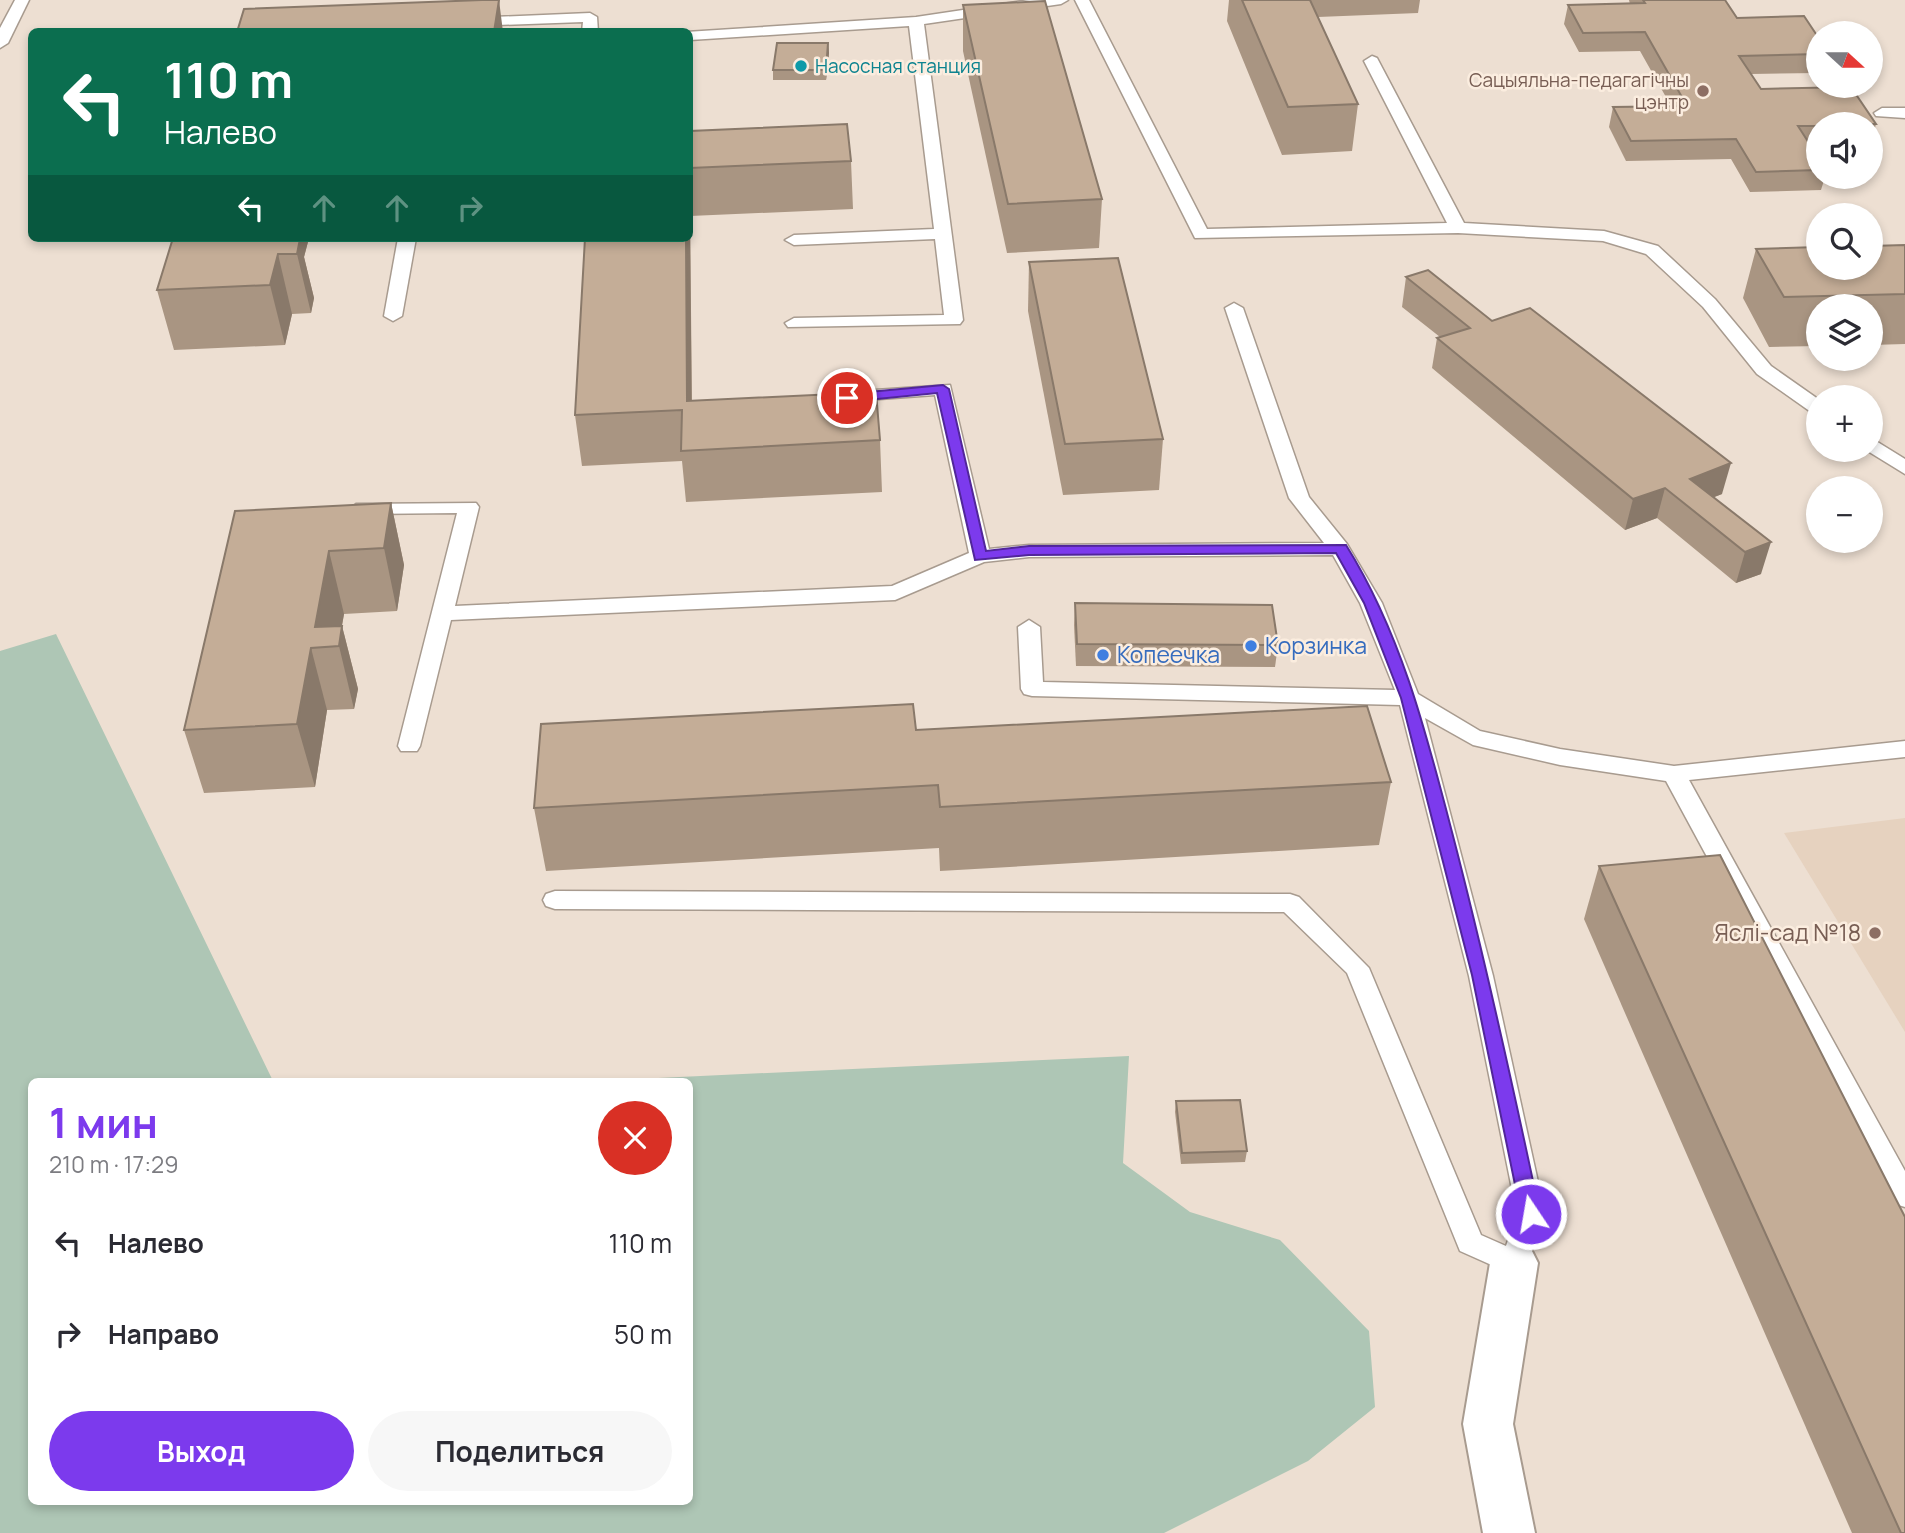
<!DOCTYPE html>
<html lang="ru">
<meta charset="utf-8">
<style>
:root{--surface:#fff;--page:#f7f7f7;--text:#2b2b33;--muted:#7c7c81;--accent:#7c3aed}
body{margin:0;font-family:Manrope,sans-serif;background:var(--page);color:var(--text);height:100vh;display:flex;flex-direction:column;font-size:26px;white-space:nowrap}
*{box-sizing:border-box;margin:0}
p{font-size:23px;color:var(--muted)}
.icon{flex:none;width:38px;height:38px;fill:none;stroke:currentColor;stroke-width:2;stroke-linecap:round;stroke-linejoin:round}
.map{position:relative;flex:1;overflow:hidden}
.panel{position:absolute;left:28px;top:1078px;width:665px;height:427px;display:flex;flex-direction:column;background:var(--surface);border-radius:10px;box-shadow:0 4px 10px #0003}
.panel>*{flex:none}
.top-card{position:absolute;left:28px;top:28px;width:665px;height:214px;border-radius:10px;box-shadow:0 4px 10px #0003;background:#0b6e4f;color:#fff;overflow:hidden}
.needle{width:46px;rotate:111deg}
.fabs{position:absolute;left:1806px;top:21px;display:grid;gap:14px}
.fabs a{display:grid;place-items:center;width:77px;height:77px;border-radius:50%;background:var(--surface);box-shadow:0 4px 10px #0003;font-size:35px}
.pin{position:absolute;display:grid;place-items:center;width:60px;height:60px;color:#fff;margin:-30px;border:4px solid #fff;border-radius:50%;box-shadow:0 2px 7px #0007}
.me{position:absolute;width:77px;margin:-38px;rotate:348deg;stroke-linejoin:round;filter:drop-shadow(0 0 5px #0008)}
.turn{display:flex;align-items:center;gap:24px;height:147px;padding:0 21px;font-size:32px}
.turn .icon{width:91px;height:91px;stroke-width:2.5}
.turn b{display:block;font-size:49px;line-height:60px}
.lanes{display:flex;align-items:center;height:66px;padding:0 21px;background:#0003;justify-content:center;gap:35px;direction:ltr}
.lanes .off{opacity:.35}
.round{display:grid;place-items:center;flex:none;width:74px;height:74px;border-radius:37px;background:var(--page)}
.headline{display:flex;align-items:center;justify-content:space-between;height:119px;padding:0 21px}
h1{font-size:42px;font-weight:700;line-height:52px;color:var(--accent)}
.cta{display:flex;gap:14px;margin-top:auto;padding:14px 21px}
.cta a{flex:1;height:80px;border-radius:42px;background:var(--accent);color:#fff;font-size:28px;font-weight:700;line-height:80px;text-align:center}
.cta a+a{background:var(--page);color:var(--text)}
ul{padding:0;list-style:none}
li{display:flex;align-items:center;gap:21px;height:91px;padding:0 21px}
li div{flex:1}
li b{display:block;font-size:26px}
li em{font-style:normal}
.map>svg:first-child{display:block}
.built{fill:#e6d2bf}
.green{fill:#aec6b5}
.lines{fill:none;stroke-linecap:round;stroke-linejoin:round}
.service-casing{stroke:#a89b8f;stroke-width:3}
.minor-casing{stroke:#a89b8f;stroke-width:4}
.service{fill:#fff;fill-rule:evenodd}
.minor{fill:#fff;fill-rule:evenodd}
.wall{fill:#a99582}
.shaded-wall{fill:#89796a}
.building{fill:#c4ad97;stroke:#89796a;stroke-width:2}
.route{fill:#7c3aed;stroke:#51269a;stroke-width:2}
.culture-dot{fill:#0f9aa8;stroke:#fbeddf;stroke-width:2.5}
.education-dot{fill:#8d6e63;stroke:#fbeddf;stroke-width:2.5}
.shop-dot{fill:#3f7fe0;stroke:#fbeddf;stroke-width:2.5}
.labels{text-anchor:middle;stroke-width:5;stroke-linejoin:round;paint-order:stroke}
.far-culture-label{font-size:19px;fill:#0d838f;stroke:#fbeddf;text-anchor:start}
.far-education-label{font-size:19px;fill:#785e54;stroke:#fbeddf;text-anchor:end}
.shop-label{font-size:23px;fill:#366cbe;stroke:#fbeddf;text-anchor:start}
.education-label{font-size:23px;fill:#785e54;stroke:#fbeddf;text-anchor:end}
</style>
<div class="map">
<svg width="1905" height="1533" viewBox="0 0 1905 1533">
<rect width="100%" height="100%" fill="#eddfd2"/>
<polygon class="built" points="1905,818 1905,1032 1784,833"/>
<polygon class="green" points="56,634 273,1081 32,1082 32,1502 690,1502 690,1082 595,1081 1129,1056 1123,1163 1190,1212 1280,1240 1369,1331 1375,1407 1308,1461 1164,1533 0,1533 0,651"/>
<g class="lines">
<g class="service-casing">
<g id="service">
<polygon points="15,0 29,0 8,43 0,48 0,28"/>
<polygon points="1030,0 1068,0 1061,4 924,24 963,320 960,324 788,327 785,323 794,318 944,315 935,239 794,245 785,240 794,235 934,229 909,26 690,40 690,32 686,32 916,17"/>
<polygon points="1075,0 1089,0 1207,229 1447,223 1364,61 1372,56 1377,58 1464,223 1604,231 1658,246 1715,299 1771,366 1818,399 1818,414 1811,412 1757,374 1703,307 1646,254 1603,241 1458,233 1195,238"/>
<polygon points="590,13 597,17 598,32 582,32 583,22 471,26 464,22 471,18"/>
<polygon points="1882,108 1905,108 1905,118 1876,116 1874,113"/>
<polygon points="398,238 416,238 402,316 393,321 384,316"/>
<polygon points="1234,303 1243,308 1309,497 1347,544 1382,603 1418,694 1480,731 1560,749 1674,766 1905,741 1905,757 1689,780 1905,1171 1905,1207 1895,1204 1666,781 1560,765 1473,745 1425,718 1493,976 1545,1214 1524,1271 1514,1275 1460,1251 1347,973 1284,912 555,909 546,906 543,900 546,894 555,891 1290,894 1299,897 1369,968 1481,1235 1506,1246 1517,1214 1469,976 1400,705 1032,696 1024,694 1021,689 1018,627 1029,620 1040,627 1043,682 1395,690 1360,603 1333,555 1029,557 984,562 895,600 451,620 420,746 417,751 401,751 398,746 457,513 363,514 353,508 356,504 476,503 479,507 455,606 892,586 969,553 935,395 838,402 836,398 838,394 845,392 950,385 989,549 1029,545 1324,543 1289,498 1225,308"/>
<polygon points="1871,438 1905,459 1905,474 1866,450 1871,450"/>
</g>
</g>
<g class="minor-casing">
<polygon id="minor" points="1514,1243 1531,1249 1538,1263 1513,1424 1535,1533 1483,1533 1463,1424 1490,1263 1497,1249"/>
</g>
<use href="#service" class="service"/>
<use href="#minor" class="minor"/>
</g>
<g class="wall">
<polygon points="1229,0 1420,0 1418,13 1318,17 1358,104 1352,151 1282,155 1227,21"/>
<polygon points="1629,0 1725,0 1737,18 1818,37 1818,73 1751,74 1761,89 1876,124 1871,143 1871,124 1818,124 1818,145 1811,145 1818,157 1818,177 1825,177 1821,190 1750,192 1731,159 1626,161 1609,127 1613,107 1671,106 1640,51 1579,52 1564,24 1568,5 1630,4"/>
<polygon points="963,5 1102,199 1099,248 1007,253 963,51"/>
<polygon points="828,43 829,53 826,80 773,80 773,70"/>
<polygon points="690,131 851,161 853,209 690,216 692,401 880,440 882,492 686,502 682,461 582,466 575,415 690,238"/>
<polygon points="173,238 309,238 304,257 314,298 311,313 292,314 285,345 174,350 157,290"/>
<polygon points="1905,245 1905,344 1871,345 1871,306 1818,306 1818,346 1769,347 1743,298 1756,249"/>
<polygon points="1029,262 1163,439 1159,490 1063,495 1028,311"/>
<polygon points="1406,277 1492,321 1722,494 1714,497 1761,574 1736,583 1657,518 1625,530 1432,368 1437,338 1440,337 1402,307"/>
<polygon points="391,503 404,565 397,611 344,614 342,626 358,689 354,709 327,710 315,787 204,793 184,730 235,511"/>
<polygon points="1075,603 1278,645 1275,667 1076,666 1074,625"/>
<polygon points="916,730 1391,782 1379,845 940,871 939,848 546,871 534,808"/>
<polygon points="1599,866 1905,1533 1852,1533 1584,919"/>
<polygon points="1176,1101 1247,1151 1245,1162 1181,1164 1175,1112"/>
</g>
<g class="shaded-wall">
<polygon points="499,0 503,32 494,32"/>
<polygon points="828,43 829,53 826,80 826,70"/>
<polygon points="690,206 690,216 692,452 687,401 686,238 690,238"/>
<polygon points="282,238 309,238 304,257 314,298 311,313 297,254 285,254"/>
<polygon points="278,254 292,314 285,345 270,285"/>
<polygon points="1731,463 1722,494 1689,507 1690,479"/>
<polygon points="1665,488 1657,518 1625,530 1633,499"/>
<polygon points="391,503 404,565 397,611 384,548"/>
<polygon points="1771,542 1761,574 1736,583 1745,552"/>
<polygon points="329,551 344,614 338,646 315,627"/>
<polygon points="342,626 358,689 354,709 339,646"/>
<polygon points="311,648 327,710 315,787 297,724"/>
</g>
<g class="building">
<polygon points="482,0 499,0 494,32 237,32 244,9"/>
<polygon points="1242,0 1310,0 1358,104 1288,107"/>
<polygon points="1643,0 1725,0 1737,18 1804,16 1818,37 1818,54 1739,56 1761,89 1851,87 1876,124 1818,124 1818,126 1798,126 1818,157 1818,170 1756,172 1736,139 1631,141 1613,107 1687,106 1645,32 1583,33 1568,5 1645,3"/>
<polygon points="1045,1 1102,199 1008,204 963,5"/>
<polygon points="777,43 828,43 826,70 773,70"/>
<polygon points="847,124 851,161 690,168 690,131"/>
<polygon points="173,238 282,238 281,240 300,239 297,254 278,254 270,285 157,290"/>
<polygon points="585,238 686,238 687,401 876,392 880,440 681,451 682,410 575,415"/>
<polygon points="1905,245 1905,294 1784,297 1756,249 1818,247 1818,268 1871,268 1871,246"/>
<polygon points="1118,258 1163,439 1065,444 1029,262"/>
<polygon points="1428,270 1492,321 1530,308 1731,463 1690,479 1771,542 1745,552 1665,488 1633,499 1437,338 1470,328 1406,277"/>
<polygon points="391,503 384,548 329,551 315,627 342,626 339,646 311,648 297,724 184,730 235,511"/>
<polygon points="1075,603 1272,605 1278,645 1077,644"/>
<polygon points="913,704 916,730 1367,706 1391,782 940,807 938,785 534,808 541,724"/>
<polygon points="1720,855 1905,1217 1905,1533 1901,1533 1599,866"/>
<polygon points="1240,1100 1247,1151 1182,1153 1176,1101"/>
</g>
<path class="route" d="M943,385L949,389L986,551L1029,546L1346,545C1401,633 1426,732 1452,832C1485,959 1513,1086 1540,1214L1538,1219H1524L1521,1214L1472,975L1401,698L1364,603L1336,553L1029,555L975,560L937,393L847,402L841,398L847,394Z"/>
<circle class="culture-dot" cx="801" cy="66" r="7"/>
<g class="education-dot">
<circle cx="1703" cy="91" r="7"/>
<circle cx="1875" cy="933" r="7"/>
</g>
<g class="shop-dot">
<circle cx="1251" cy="646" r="7"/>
<circle cx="1103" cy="655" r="7"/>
</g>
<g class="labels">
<g class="far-culture-label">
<text x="815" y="73">Насосная станция</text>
</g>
<g class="far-education-label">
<text x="1689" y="87">Сацыяльна-педагагічны<tspan x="1689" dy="22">цэнтр</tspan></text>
</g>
<g class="shop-label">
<text x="1265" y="654">Корзинка</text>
<text x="1117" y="663">Копеечка</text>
</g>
<g class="education-label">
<text x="1861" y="941">Яслі-сад №18</text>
</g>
</g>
</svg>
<div class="fabs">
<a><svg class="needle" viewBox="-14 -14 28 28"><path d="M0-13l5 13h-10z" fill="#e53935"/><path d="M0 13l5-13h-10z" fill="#7c7c81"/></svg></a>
<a><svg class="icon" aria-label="sound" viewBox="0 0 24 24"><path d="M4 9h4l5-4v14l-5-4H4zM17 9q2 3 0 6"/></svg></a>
<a><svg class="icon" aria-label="search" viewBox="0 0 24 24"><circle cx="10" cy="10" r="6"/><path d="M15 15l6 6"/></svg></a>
<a><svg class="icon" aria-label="layers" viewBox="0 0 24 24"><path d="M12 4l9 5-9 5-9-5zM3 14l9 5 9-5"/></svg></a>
<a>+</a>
<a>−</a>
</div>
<div class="pin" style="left:847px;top:398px;background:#d93025"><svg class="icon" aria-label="arrive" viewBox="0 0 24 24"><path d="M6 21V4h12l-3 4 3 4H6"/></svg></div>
<svg class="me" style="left:1531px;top:1214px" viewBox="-20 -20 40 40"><circle r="17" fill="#7c3aed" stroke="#fff" stroke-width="3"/><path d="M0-11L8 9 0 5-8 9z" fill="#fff"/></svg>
<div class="top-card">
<div class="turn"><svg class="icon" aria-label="left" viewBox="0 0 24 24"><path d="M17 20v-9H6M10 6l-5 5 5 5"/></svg><div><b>110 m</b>Налево</div></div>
<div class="lanes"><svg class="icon" aria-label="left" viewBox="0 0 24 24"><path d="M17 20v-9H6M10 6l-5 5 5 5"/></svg><svg class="icon off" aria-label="ahead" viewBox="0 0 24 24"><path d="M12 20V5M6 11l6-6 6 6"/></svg><svg class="icon off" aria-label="ahead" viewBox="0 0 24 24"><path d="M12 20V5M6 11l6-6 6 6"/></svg><svg class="icon off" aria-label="right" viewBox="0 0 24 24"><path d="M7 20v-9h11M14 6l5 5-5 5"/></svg></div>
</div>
<section class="panel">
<div class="headline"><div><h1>1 мин</h1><p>210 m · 17:29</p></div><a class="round" style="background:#d93025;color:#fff"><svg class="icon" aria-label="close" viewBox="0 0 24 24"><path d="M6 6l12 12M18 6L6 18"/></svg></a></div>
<ul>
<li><svg class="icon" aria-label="left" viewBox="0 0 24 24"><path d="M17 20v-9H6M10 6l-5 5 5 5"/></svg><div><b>Налево</b></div><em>110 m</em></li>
<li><svg class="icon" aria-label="right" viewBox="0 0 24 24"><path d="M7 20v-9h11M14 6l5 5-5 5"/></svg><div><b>Направо</b></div><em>50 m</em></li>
</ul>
<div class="cta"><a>Выход</a><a>Поделиться</a></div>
</section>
</div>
